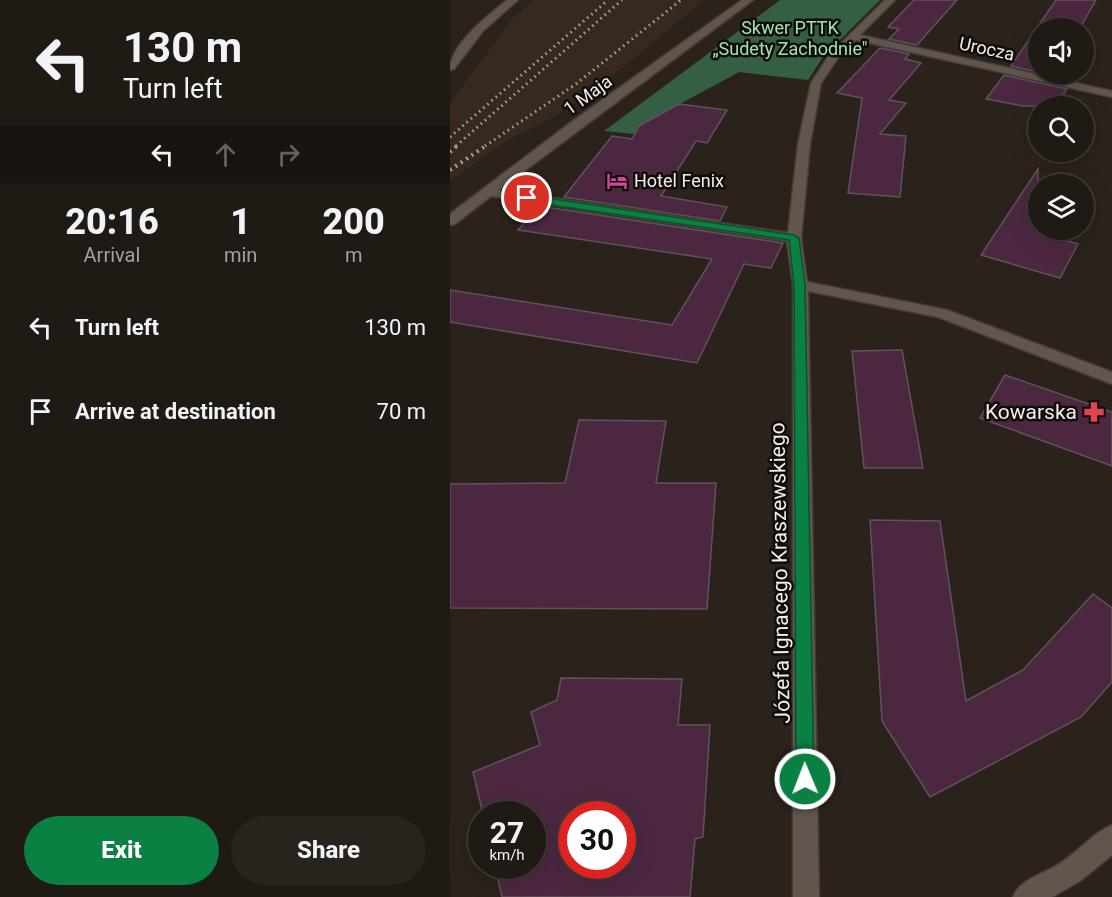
<!DOCTYPE html>
<meta charset="utf-8">
<style>
:root{--surface:#201a14;--page:#28231d;--text:#f1f3f6;--muted:#a2a1a0;--line:#3d3834;--accent:#0b8043}
body{margin:0;font-family:Roboto,sans-serif;background:var(--page);color:var(--text);height:100vh;display:flex;flex-direction:column;font-size:22px;white-space:nowrap}
*{box-sizing:border-box;margin:0}
p{font-size:20px;color:var(--muted)}
.icon{flex:none;width:33px;height:33px;fill:none;stroke:currentColor;stroke-width:2;stroke-linecap:round;stroke-linejoin:round}
.map{position:relative;flex:1;overflow:hidden}
.sheet{display:flex;flex-direction:column;background:var(--surface);width:450px}
.sheet>*{flex:none}
.hud{background:#201a14;color:var(--text);overflow:hidden}
.fabs{position:absolute;left:578px;top:18px;display:grid;gap:12px}
.fabs a{display:grid;place-items:center;width:66px;height:66px;border-radius:50%;background:var(--surface);box-shadow:0 6px 24px #0002,0 0 0 2px var(--line);font-size:30px}
.speed{position:absolute;left:18px;top:801px;display:flex;gap:12px;font-size:30px;font-weight:700;text-align:center}
.speed>*{display:grid;place-content:center;width:78px;height:78px;border-radius:50%;background:var(--surface);box-shadow:0 6px 24px #0002,0 0 0 2px var(--line);line-height:1}
.speed small{font-size:15px;font-weight:400}
.speed .limit{border:9px solid #d22;background:#fff;color:#111}
.pin{position:absolute;display:grid;place-items:center;width:51px;height:51px;color:#fff;margin:-26px;border:3px solid #fff;border-radius:50%;box-shadow:0 2px 6px #0007}
.me{position:absolute;width:66px;margin:-33px;rotate:359deg;stroke-linejoin:round;filter:drop-shadow(0 0 4px #0008)}
.turn{display:flex;align-items:center;gap:21px;height:126px;padding:0 24px;font-size:27px}
.turn .icon{width:78px;height:78px;stroke-width:2.5}
.turn b{display:block;font-size:42px;line-height:51px}
.lanes{display:flex;align-items:center;height:57px;padding:0 24px;background:#0003;justify-content:center;gap:30px;direction:ltr}
.lanes .off{opacity:.35}
.eta{display:flex;justify-content:space-evenly;align-items:center;height:102px;text-align:center}
.eta b{font-size:36px;font-weight:800;line-height:42px}
.button{display:flex;gap:12px;margin-top:auto;padding:12px 24px}
.button a{flex:1;height:69px;border-radius:36px;background:var(--accent);color:#fff;font-size:24px;font-weight:800;line-height:69px;text-align:center}
.button a+a{background:var(--page);color:var(--text)}
ul{padding:0;list-style:none}
li{display:flex;align-items:center;gap:18px;height:84px;padding:0 24px}
li div{flex:1}
li b{display:block;font-size:22px}
li em{font-style:normal}
main{display:flex;flex:1;min-height:0}
.map>svg:first-child{display:block}
.built{fill:#38291f}
.forest{fill:#355f43}
.building{fill:#4c2840;stroke:#5f535a;stroke-width:1.5;fill-rule:evenodd}
.lines{fill:none;stroke-linecap:round;stroke-linejoin:round}
.minor-casing{stroke:#443d38;stroke-width:3}
.minor{fill:#61564e;fill-rule:evenodd}
.rail-far1{stroke:#a9a29c;stroke-width:3;stroke-dasharray:1.5 4;stroke-linecap:butt}
.rail{stroke:#a9a29c;stroke-width:4;stroke-dasharray:2 4.5;stroke-linecap:butt}
.route{fill:#0b8043;stroke:#07532c;stroke-width:1.5}
.labels{text-anchor:middle;stroke-width:5;stroke-linejoin:round;paint-order:stroke}
.far-park-label{font-size:18px;fill:#9ee3b3;stroke:#100c09}
.far-street-label{font-size:18px;fill:#f4eee9;stroke:#100c09}
.far-poi-label{font-size:18px;fill:#f4eee9;stroke:#100c09;text-anchor:start}
.poi-label{font-size:21px;fill:#f4eee9;stroke:#100c09;text-anchor:end}
.street-label{font-size:21px;fill:#f4eee9;stroke:#100c09}
</style>
<main>
<section class="sheet">
<div class="hud">
<div class="turn"><svg class="icon" aria-label="left" viewBox="0 0 24 24"><path d="M17 20v-9H6M10 6l-5 5 5 5"/></svg><div><b>130 m</b>Turn left</div></div>
<div class="lanes"><svg class="icon" aria-label="left" viewBox="0 0 24 24"><path d="M17 20v-9H6M10 6l-5 5 5 5"/></svg><svg class="icon off" aria-label="ahead" viewBox="0 0 24 24"><path d="M12 20V5M6 11l6-6 6 6"/></svg><svg class="icon off" aria-label="right" viewBox="0 0 24 24"><path d="M7 20v-9h11M14 6l5 5-5 5"/></svg></div>
</div>
<div class="eta">
<div><b>20:16</b><p>Arrival</p></div>
<div><b>1</b><p>min</p></div>
<div><b>200</b><p>m</p></div>
</div>
<ul>
<li><svg class="icon" aria-label="left" viewBox="0 0 24 24"><path d="M17 20v-9H6M10 6l-5 5 5 5"/></svg><div><b>Turn left</b></div><em>130 m</em></li>
<li><svg class="icon" aria-label="arrive" viewBox="0 0 24 24"><path d="M6 21V4h12l-3 4 3 4H6"/></svg><div><b>Arrive at destination</b></div><em>70 m</em></li>
</ul>
<div class="button"><a>Exit</a><a>Share</a></div>
</section>
<div class="map">
<svg width="662" height="897" viewBox="0 0 662 897">
<rect width="100%" height="100%" fill="#2b221b"/>
<polygon class="built" points="84,0 254,0 175,66 105,116 60,139 0,181 0,103 62,19"/>
<polygon class="forest" points="330,0 430,0 373,57 358,80 289,72 189,126 184,134 154,131"/>
<g class="building">
<polygon points="464,0 507,0 467,45 439,39 449,29 438,27"/>
<polygon points="606,0 646,0 630,28 588,28 588,72 561,66"/>
<polygon points="430,48 459,54 455,59 471,63 439,100 456,103 430,134 456,136 450,197 398,193 412,98 387,93"/>
<polygon points="554,75 617,89 605,106 573,106 536,99"/>
<polygon points="229,104 277,110 257,143 246,141 211,196 277,207 270,221 114,197 162,136 182,139 189,126"/>
<polygon points="588,169 588,233 628,244 610,278 531,255"/>
<polygon points="89,206 333,243 321,268 294,264 247,363 0,322 0,290 222,325 262,259 68,230"/>
<polygon points="452,350 473,468 414,468 402,351"/>
<polygon points="555,375 662,412 662,466 530,418"/>
<polygon points="129,420 216,421 206,483 266,483 257,609 0,608 0,484 115,483"/>
<polygon points="420,520 490,521 516,701 573,670 643,594 662,608 662,682 631,717 480,797 432,721"/>
<path d="M111,678L232,679L228,725H260L253,837L245,839L240,897H52L45,866H82V814H33L23,772L90,745L81,712L107,700ZM122,814H172V866H122Z"/>
</g>
<g class="lines">
<g class="minor-casing">
<g id="minor">
<path d="M57,0H68L33,31L4,69L0,70C0,44 38,16 57,0Z"/>
<polygon points="292,0 303,0 49,190 338,233 348,144 361,83 380,54 435,0 445,0 410,35 662,91 662,97 406,40 388,58 371,83 360,144 351,238 357,282 497,310 662,372 662,384 488,317 358,291 369,897 343,897 343,285 337,241 41,196 5,224 0,225 0,214 120,123"/>
<path d="M662,825V855L630,881L602,897H563C570,878 596,874 612,862C629,851 643,833 662,825Z"/>
</g>
</g>
<use href="#minor" class="minor"/>
<g class="rail-far1">
<polyline points="0,137 158,0"/>
<polyline points="6,146 172,0"/>
<polyline points="35,146 126,84 231,0"/>
</g>
<g class="rail">
<polyline points="0,152 8,145"/>
<polyline points="0,170 37,145"/>
</g>
</g>
<polygon class="route" points="77,195 344,235 349,238 355,285 364,779 361,786 355,788 348,786 346,779 344,285 339,240 74,201 72,198"/>
<defs>
<g id="hotel-bare" transform="scale(1.62)"><path d="M-6-4.5h1.5V1H6V5H4.5V3h-9V5H-6ZM-4 0a1.8 1.8 0 1 1 3.6 0ZM.5 0V-2.5h3Q6-2.5 6 0Z" fill="#d1479c" stroke="#100c09" stroke-width="2.5" paint-order="stroke"/></g>
<g id="pharmacy-bare" transform="scale(1.62)"><path d="M-2-6h4v4h4v4h-4v4h-4v-4h-4v-4h4Z" fill="#e0444e" stroke="#100c09" stroke-width="2.5" paint-order="stroke"/></g>
</defs>
<g fill-rule="evenodd">
<use href="#hotel-bare" x="167" y="181"/>
<use href="#pharmacy-bare" x="644" y="412"/>
</g>
<g class="labels">
<g class="far-park-label">
<text x="340" y="34">Skwer PTTK<tspan x="340" dy="21">„Sudety Zachodnie"</tspan></text>
</g>
<g class="far-street-label">
<text transform="translate(537 49) rotate(12)" y="6">Urocza</text>
<text transform="translate(138 95) rotate(-36)" y="6">1 Maja</text>
</g>
<g class="far-poi-label">
<text x="184" y="187">Hotel Fenix</text>
</g>
<g class="poi-label">
<text x="627" y="419">Kowarska</text>
</g>
<g class="street-label">
<text transform="translate(330 573) rotate(-91)" y="7">Józefa Ignacego Kraszewskiego</text>
</g>
</g>
</svg>
<div class="fabs">
<a><svg class="icon" aria-label="sound" viewBox="0 0 24 24"><path d="M4 9h4l5-4v14l-5-4H4zM17 9q2 3 0 6"/></svg></a>
<a><svg class="icon" aria-label="search" viewBox="0 0 24 24"><circle cx="10" cy="10" r="6"/><path d="M15 15l6 6"/></svg></a>
<a><svg class="icon" aria-label="layers" viewBox="0 0 24 24"><path d="M12 4l9 5-9 5-9-5zM3 14l9 5 9-5"/></svg></a>
</div>
<div class="speed"><div>27<small>km/h</small></div><div class="limit">30</div></div>
<div class="pin" style="left:77px;top:198px;background:#d93025"><svg class="icon" aria-label="arrive" viewBox="0 0 24 24"><path d="M6 21V4h12l-3 4 3 4H6"/></svg></div>
<svg class="me" style="left:355px;top:779px" viewBox="-20 -20 40 40"><circle r="17" fill="#0b8043" stroke="#fff" stroke-width="3"/><path d="M0-11L8 9 0 5-8 9z" fill="#fff"/></svg>
</div>
</main>
